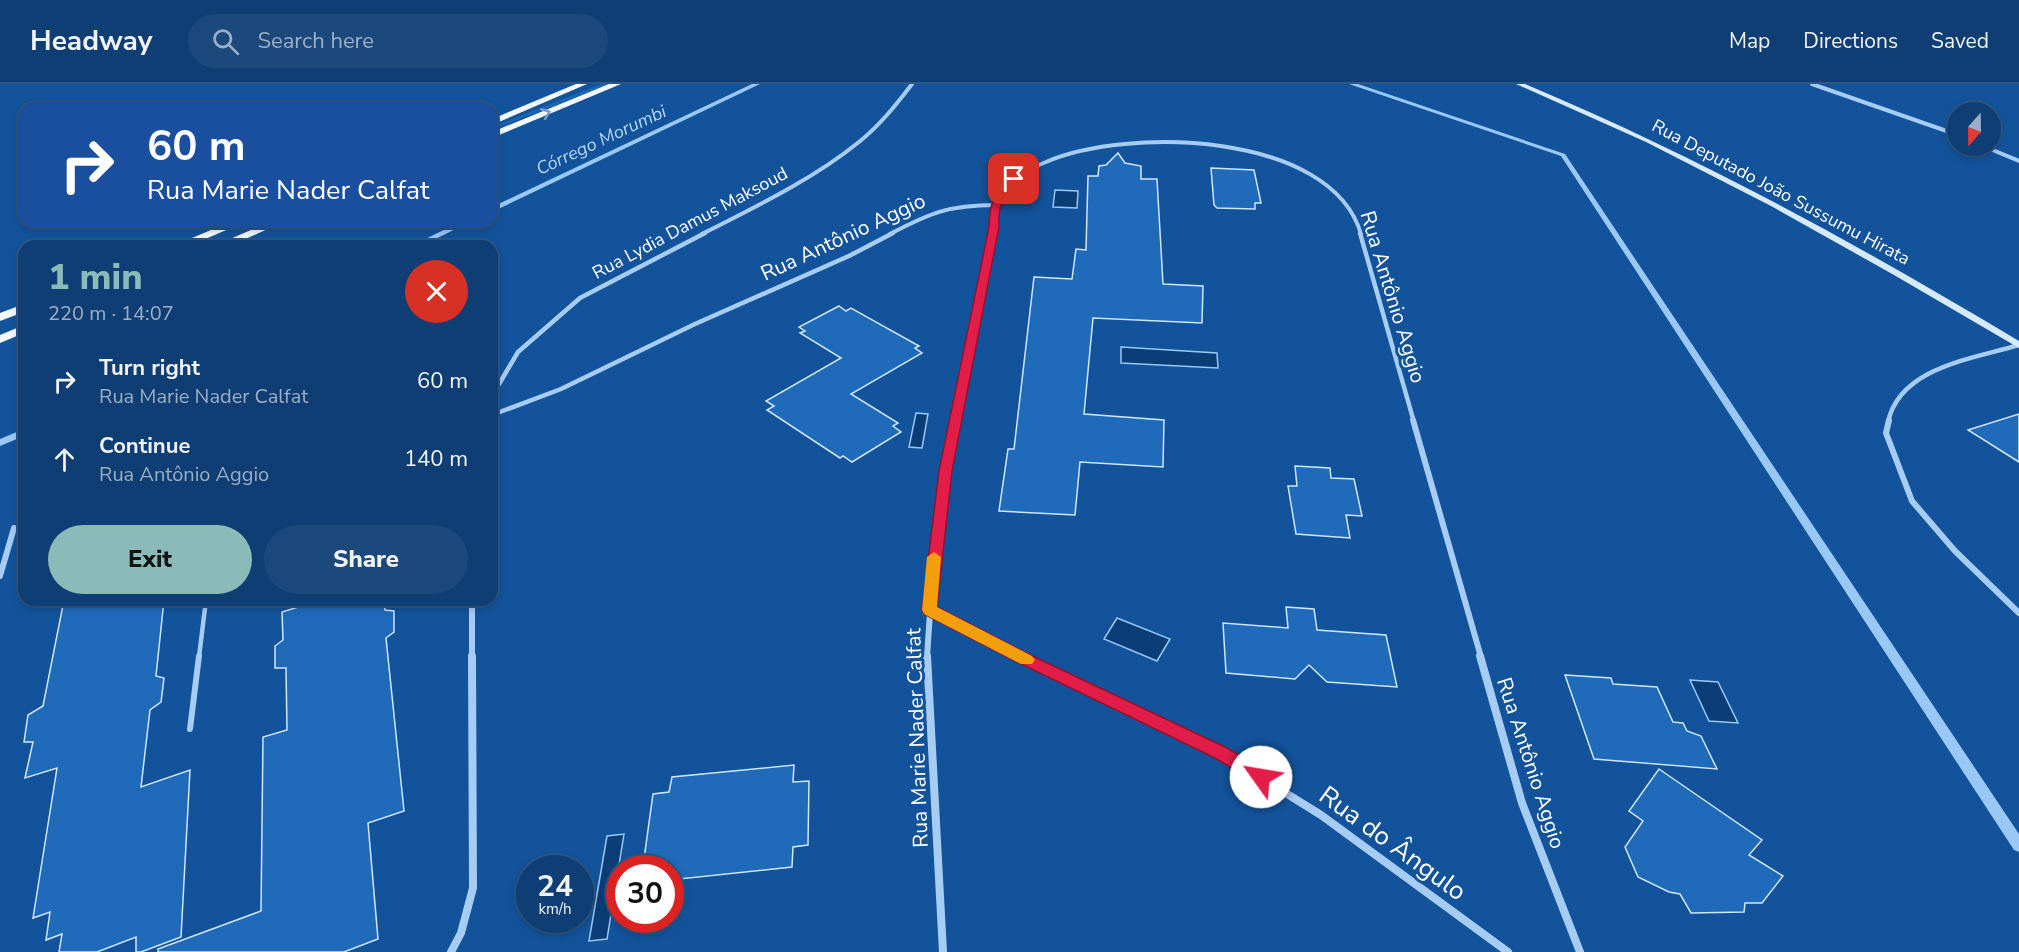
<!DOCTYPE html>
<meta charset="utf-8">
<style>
:root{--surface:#0e3e74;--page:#1c497c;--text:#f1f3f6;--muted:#9baec5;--line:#2e5786;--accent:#8bbbb9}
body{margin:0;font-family:"Nunito Sans",sans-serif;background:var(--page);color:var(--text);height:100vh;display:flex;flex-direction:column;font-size:22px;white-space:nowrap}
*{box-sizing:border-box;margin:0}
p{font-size:20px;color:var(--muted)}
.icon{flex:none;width:33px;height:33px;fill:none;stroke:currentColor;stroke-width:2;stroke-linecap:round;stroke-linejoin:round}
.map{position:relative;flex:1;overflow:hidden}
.sheet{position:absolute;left:18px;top:156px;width:480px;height:366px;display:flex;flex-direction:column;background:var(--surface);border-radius:18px;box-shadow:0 3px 9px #0003,0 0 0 2px var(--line)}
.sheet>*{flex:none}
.banner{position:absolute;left:18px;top:18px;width:480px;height:126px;border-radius:18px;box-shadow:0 3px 9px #0003,0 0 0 2px var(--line);background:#1a4fa0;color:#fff;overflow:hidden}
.needle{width:39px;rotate:200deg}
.fabs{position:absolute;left:1947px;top:18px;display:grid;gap:12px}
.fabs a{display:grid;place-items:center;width:54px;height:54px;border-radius:50%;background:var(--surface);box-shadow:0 3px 9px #0003,0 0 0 2px var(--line);font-size:30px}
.speed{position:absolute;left:516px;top:771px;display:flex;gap:12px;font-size:30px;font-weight:700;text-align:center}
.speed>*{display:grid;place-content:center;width:78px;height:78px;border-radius:50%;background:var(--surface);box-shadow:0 3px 9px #0003,0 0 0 2px var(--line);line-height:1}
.speed small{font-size:15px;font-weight:400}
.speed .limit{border:9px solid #d22;background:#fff;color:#111}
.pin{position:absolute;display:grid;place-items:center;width:51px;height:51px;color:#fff;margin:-26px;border-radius:12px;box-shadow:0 3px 9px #0006}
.me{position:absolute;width:66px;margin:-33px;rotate:302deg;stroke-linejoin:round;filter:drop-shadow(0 0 4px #0008)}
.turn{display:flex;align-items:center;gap:21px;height:126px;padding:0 30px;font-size:27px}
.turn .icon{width:78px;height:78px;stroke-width:2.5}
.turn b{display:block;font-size:42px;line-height:51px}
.round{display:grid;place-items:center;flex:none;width:63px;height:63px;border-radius:32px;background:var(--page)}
.overview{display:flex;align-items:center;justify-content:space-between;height:102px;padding:0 30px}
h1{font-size:36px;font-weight:800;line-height:45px;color:var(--accent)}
.cta{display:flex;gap:12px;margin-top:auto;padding:12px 30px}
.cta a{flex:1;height:69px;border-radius:36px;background:var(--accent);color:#111;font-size:24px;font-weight:800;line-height:69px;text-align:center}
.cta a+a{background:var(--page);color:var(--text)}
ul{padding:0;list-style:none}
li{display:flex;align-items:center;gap:18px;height:78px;padding:0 30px}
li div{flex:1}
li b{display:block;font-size:22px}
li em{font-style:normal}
header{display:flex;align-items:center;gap:36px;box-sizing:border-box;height:84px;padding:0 30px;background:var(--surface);border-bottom:2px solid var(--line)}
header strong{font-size:28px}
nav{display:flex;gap:33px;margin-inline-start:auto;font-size:21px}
.search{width:420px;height:54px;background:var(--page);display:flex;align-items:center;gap:15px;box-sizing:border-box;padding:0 21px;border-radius:33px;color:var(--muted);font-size:22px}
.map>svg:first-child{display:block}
.green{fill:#1a66b5}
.water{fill:#0b3d77;stroke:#99c8f7;stroke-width:1.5}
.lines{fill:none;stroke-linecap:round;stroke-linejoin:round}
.stream{fill:#99c8f7;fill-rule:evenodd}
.building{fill:#206aba;stroke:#cfe6fd;stroke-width:1.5}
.lane-far1{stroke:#a7ccf4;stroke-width:4.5}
.lane{stroke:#a7ccf4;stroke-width:6}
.street-far3{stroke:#a7ccf4;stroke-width:4}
.street-far2{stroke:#a7ccf4;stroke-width:4.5}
.street-far1{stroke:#a7ccf4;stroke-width:6}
.street{stroke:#a7ccf4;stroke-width:8}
.secondary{fill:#d7e9fd;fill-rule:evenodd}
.primary{fill:#f4f8ff;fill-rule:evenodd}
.oneway{stroke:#789dc8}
.route{fill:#e11d48;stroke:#92132f;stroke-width:1.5}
.slow{fill:#f59e0b}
.labels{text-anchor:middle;stroke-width:6;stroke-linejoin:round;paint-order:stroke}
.far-water-label{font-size:18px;font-style:italic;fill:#b4d6fa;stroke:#12539b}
.far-street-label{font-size:18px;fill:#fff;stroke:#12539b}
.street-label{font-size:21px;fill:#fff;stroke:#12539b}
.near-street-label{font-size:26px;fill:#fff;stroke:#12539b}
</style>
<header>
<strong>Headway</strong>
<div class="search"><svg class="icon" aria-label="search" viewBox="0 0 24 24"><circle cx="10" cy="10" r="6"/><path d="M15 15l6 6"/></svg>Search here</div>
<nav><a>Map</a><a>Directions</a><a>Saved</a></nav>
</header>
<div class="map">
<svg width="2019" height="868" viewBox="0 0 2019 868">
<rect width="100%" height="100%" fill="#12539b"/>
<polygon class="green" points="601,0 609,0 492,46 492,43"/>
<g class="water">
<polygon points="1055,106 1078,107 1077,124 1053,123"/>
<polygon points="1121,263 1217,269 1218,284 1121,279"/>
<polygon points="916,329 928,330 922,364 909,363"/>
<polygon points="1117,534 1170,555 1157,577 1104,555"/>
<polygon points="1690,596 1718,598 1738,639 1709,637"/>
<polygon points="624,750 607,855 589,857 607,752"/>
</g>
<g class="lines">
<g class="stream">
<polygon points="752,0 760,0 492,128 492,123"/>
<polygon points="1349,0 1358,0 1565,70 2019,750 2019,768 2014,766 1561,72"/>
<polygon points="460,138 470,138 421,162 411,162"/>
<polygon points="24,345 24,352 0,362 0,355"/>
</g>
</g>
<g class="building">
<polygon points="1118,69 1125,79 1141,82 1141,95 1157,95 1163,200 1203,202 1202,239 1093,234 1084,330 1164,336 1163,383 1080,378 1075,431 999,427 1008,365 1014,365 1034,193 1072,195 1076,165 1086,166 1088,92 1098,92 1099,82 1106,81"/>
<polygon points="1211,84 1254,86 1261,119 1255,119 1255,125 1217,124 1214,121"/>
<polygon points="839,222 846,227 851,224 919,262 915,264 922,269 851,310 898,339 893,342 901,348 852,378 843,372 840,374 767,326 774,322 766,317 841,274 800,249 805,247 799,243"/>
<polygon points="2019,330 2019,378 1968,346"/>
<polygon points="1295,382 1330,384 1331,394 1354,395 1362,432 1346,431 1350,454 1296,450 1288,402 1297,402"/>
<polygon points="64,516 164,516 156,592 164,594 161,618 150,626 141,703 190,686 181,853 141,868 136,868 136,853 97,868 59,868 62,850 46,856 50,828 33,834 57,684 25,694 33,658 24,658 28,631 43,622"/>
<polygon points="321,516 384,516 385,526 394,527 394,548 386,554 404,727 368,739 378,855 344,868 158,868 158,865 261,827 263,653 287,646 286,584 275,584 275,562 283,556 282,528"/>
<polygon points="1286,523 1314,525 1317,546 1386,551 1397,603 1327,598 1309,581 1295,595 1226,589 1223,539 1288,544"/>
<polygon points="1565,591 1611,594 1613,600 1657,603 1673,638 1683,639 1687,647 1701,652 1717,685 1594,675"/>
<polygon points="794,681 793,698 809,697 808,761 793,763 792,783 670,796 670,784 656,784 657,774 644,775 653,710 669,708 672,693"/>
<polygon points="1659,685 1762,756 1749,771 1783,792 1762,819 1745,819 1744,828 1691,829 1680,810 1669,808 1638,793 1625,763 1643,737 1629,727"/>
</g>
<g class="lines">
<polyline class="lane-far1" points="199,573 206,516"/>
<polyline class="lane" points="190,645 199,572"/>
<g class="street-far3">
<polyline points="1812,0 1958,51"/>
<polyline points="1983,62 2019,77"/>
<path d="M702,150C755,123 812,96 859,58C880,41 896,21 912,0"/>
<path d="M890,150C930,129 949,121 995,121C1003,98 1024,87 1046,78C1126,43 1331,47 1361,150"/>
<polyline points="993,150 995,121"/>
</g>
<g class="street-far2">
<polyline points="1360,149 1414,338"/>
<polyline points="492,312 518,268 580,214 705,149"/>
<polyline points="492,331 561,305 695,240 849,172 893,149"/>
<polyline points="955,338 993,149"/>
<path d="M1888,338C1900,283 1973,275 2019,261"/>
</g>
<g class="street-far1">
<polyline points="1413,336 1481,573"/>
<polyline points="1889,336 1886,349 1912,417 1955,467 2019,529"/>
<polyline points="0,492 14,444"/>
<polyline points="472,516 472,573"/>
<polyline points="929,526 1021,573"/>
<polyline points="927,573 933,484 945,387 955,336"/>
</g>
<g class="street">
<polyline points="927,572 943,868"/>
<polyline points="1018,572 1221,669 1321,731 1508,868"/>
<polyline points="1480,572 1522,719 1580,868"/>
<polyline points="451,868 461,849 473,804 472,572"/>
</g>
<path class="secondary" d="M1516,0H1525C1697,72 1859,161 2019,257V264L1894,191L1771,122L1646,58Z"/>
<g class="primary">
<polygon points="576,0 587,0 492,41 492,35"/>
<polygon points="609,0 621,0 492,54 492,48"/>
<polygon points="230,138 245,138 189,162 173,162"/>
<polygon points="269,138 283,138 230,162 214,162"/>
<polygon points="24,220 24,228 0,237 0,229"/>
<polygon points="24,241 24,249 0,259 0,251"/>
</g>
</g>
<defs><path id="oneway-chevron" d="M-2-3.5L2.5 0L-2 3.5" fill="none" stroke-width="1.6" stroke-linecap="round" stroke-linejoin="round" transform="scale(1.5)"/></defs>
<use class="oneway" href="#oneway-chevron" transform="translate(546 29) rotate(-22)"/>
<path class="route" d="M1010,93L1018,95C1004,114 998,118 999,143L952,387L937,523L1024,568L1227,664L1267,688L1270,693L1267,698L1261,701L1255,698L1215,674L1013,576L924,530L922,526L939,387L989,143C989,118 995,111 1010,93Z"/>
<polygon class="slow" points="934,468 941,473 937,523 1032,572 1035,576 1032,580 1021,580 924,530 922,526 927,473"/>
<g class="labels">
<g class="far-water-label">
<text transform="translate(601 56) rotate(-25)" y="6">Córrego Morumbi</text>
</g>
<g class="far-street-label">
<text transform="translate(1781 108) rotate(28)" y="6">Rua Deputado João Sussumu Hirata</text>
<text transform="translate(690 139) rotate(-28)" y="6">Rua Lydia Damus Maksoud</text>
</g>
<g class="street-label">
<text transform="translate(843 153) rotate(-25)" y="7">Rua Antônio Aggio</text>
<text transform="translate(1393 213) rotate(73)" y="7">Rua Antônio Aggio</text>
<text transform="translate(917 654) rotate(-92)" y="7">Rua Marie Nader Calfat</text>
<text transform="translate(1531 679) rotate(72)" y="7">Rua Antônio Aggio</text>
</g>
<g class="near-street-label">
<text transform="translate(1393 759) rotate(36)" y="9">Rua do Ângulo</text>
</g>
</g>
</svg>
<div class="fabs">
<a><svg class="needle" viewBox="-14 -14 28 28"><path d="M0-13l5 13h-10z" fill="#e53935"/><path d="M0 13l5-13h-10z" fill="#9baec5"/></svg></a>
</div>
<div class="speed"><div>24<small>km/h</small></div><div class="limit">30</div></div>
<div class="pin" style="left:1014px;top:95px;background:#d93025"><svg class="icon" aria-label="arrive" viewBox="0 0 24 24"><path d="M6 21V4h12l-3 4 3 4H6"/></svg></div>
<svg class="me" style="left:1261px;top:693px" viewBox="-20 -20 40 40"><circle r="19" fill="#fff"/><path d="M0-13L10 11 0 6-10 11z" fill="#e11d48"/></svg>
<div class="banner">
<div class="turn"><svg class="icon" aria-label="right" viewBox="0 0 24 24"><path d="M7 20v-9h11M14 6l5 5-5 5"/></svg><div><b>60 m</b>Rua Marie Nader Calfat</div></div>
</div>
<section class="sheet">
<div class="overview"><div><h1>1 min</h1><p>220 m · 14:07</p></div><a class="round" style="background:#d93025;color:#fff"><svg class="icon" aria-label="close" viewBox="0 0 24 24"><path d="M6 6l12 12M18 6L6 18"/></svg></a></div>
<ul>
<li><svg class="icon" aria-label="right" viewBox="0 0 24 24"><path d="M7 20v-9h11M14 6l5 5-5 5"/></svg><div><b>Turn right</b><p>Rua Marie Nader Calfat</p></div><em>60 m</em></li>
<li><svg class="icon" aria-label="ahead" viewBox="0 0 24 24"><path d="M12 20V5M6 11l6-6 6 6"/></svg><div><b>Continue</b><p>Rua Antônio Aggio</p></div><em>140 m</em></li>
</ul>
<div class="cta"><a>Exit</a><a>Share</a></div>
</section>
</div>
